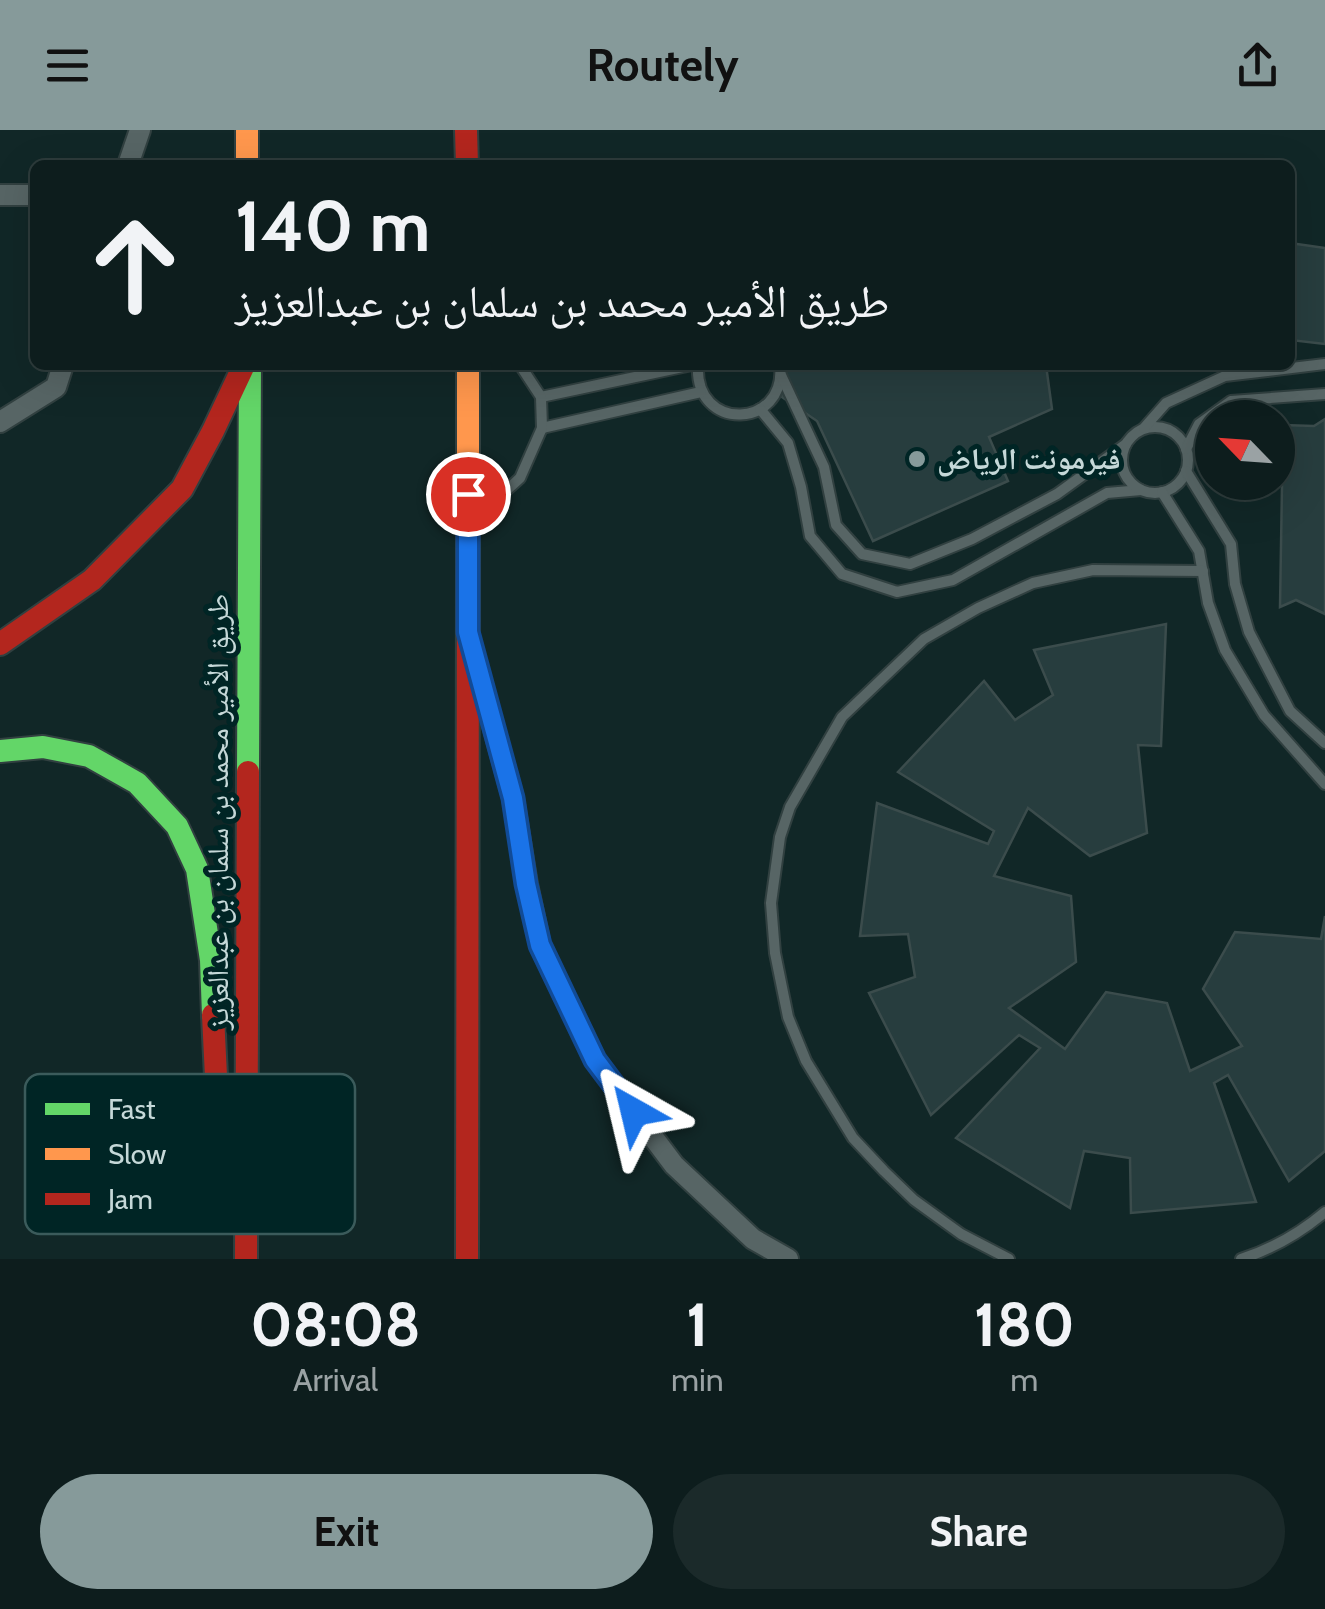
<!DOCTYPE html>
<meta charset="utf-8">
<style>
:root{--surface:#0d1d1d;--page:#1b2a2a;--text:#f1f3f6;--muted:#9aa2a4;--line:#2d3b3b;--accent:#869a9a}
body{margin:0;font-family:Cabin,"Noto Naskh Arabic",sans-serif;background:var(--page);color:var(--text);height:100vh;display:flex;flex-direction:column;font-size:38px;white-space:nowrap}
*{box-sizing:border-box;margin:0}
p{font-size:32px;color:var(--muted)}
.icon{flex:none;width:55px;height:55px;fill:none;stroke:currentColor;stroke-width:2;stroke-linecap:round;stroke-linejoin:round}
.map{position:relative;height:1129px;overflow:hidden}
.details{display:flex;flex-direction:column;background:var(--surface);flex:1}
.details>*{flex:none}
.guide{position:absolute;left:30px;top:30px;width:1265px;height:210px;border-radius:15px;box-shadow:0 10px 40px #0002,0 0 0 2px var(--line);background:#0d1d1d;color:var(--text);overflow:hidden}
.needle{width:65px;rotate:295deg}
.buttons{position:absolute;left:1195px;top:270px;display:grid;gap:20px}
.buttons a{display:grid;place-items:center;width:100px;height:100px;border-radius:50%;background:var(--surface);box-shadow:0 10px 40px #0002,0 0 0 2px var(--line);font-size:50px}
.pin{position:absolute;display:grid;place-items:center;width:85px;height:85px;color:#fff;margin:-42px;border:5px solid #fff;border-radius:50%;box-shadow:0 2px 10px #0007}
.me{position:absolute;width:110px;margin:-55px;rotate:323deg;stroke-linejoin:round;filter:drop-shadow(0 0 8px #0008)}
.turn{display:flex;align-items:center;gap:35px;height:210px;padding:0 40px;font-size:45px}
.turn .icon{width:130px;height:130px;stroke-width:2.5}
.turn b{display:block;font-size:70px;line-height:85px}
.eta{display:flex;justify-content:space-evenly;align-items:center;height:170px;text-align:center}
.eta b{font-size:60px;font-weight:700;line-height:70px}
.cta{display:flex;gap:20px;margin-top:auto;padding:20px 40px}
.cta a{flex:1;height:115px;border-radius:60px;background:var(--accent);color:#111;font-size:40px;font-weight:700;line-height:115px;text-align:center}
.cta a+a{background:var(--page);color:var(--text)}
header{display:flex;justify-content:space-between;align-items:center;height:130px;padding:0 40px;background:var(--accent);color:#111;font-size:45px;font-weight:700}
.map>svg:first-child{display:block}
.building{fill:#273d3e;stroke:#3b4c4c;stroke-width:2.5}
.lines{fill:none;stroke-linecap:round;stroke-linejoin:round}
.lane-casing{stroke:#314040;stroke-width:14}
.street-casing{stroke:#314040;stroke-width:24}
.fast-casing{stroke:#314040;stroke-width:26}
.slow-casing{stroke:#314040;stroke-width:26}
.jam-casing{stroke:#314040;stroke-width:26}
.lane{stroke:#576565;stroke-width:10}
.street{stroke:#576565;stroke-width:20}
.fast{stroke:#63d668;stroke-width:22}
.slow{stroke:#ff974d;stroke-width:22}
.jam{stroke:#b3261e;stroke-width:22}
.route-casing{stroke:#114b97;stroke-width:25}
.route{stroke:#1a73e8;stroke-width:18}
.poi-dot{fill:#869a9a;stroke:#002525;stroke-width:4}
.labels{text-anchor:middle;stroke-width:10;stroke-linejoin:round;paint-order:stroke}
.poi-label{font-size:30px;font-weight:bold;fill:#c5d8d8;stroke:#002525;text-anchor:start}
.street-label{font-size:30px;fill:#c5d8d8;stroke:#002525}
.key{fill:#002525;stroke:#3b5b5b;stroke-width:2.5}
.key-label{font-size:28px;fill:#c5d8d8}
</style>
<header><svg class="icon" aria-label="menu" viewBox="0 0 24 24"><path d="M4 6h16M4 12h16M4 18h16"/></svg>Routely<svg class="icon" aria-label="share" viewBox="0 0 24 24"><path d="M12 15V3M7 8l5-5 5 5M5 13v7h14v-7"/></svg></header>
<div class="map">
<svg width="1325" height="1129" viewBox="0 0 1325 1129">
<rect width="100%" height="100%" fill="#112727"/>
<g class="building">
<polygon points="945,31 945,35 824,35"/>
<polygon points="1290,113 1325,118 1325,214 1290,210"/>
<polygon points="777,235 1046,235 1052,279 989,307 1008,351 873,411 817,291 782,267"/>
<polygon points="1325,289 1325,484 1296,470 1280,477 1283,295 1314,296"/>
<polygon points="1166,494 1161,616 1138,615 1147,703 1090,726 1028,678 994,746 1071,766 1076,832 1009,878 1065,919 1106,862 1167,873 1190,941 1242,916 1203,859 1235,802 1321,809 1325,786 1325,1021 1289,1051 1228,945 1214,953 1256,1072 1131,1083 1130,1028 1084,1021 1070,1078 956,1008 1040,918 1019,905 931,985 869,863 915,847 908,804 860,806 877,673 988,714 994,701 898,642 984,551 1015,590 1053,565 1034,520"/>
</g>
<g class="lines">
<g class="lane-casing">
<g id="lane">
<path d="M698,235C694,303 787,299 780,235"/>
<polyline points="781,245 824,337 836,395 862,424 910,434 972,409 1057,364 1126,314"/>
<polyline points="541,267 692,235"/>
<polyline points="760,279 788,313 801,357 810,406 842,444 897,462 953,450 1107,363 1141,360"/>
<circle cx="1155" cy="330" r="33"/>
<polyline points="542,298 701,262"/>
<polyline points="1144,298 1166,273 1225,246 1325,234"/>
<polyline points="1186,319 1199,294 1231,271 1325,264"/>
<polyline points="1186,341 1231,414 1235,454 1249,502 1290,581 1325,613"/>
<polyline points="1162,362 1199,421 1208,473 1225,520 1264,585 1325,654"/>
<polyline points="476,388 520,348 542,298 541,267 520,235"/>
<polyline points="1009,1129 961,1104 914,1070 884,1041 853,1008 806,931 788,887 775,823 771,773 780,707 790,677 842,587 924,509 978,478 1033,453 1093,440 1203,441"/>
<path d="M1241,1129C1272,1119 1300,1103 1325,1082"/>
</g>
</g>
<g class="street-casing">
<g id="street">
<polyline points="128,35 140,0"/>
<polyline points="0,65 35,65"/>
<polyline points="0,292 56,257 63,235"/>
<polyline points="477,537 513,668 527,754 540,815 595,930 674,1035 753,1109 788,1129"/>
</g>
</g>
<g class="fast-casing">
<g id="fast">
<polyline points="0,621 43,617 89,626 137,653 177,696 197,739 211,830 213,885"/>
<polyline points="248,642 250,235"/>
</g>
</g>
<g class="slow-casing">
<g id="slow">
<polyline points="247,0 247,35"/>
<polyline points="468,437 468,235"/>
</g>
</g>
<g class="jam-casing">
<g id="jam">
<polyline points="466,0 467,35"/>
<polyline points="0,514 92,450 182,359 213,301 244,235"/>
<polyline points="213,885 219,1008 232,1071"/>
<polyline points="246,1129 248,642"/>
<polyline points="467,1129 468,437"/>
</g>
</g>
<use href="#lane" class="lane"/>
<use href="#street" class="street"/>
<use href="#fast" class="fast"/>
<use href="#slow" class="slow"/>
<use href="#jam" class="jam"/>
</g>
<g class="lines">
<g class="route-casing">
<polyline id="route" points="468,364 468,502 513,668 526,754 540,815 595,930 634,982"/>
</g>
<use href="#route" class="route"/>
</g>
<circle class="poi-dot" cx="917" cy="329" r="10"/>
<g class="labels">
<g class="poi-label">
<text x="937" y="339">فيرمونت الرياض</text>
</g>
<g class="street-label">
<text transform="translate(218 682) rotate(-90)" y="10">طريق الأمير محمد بن سلمان بن عبدالعزيز</text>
</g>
</g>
<rect x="25" y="944" width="330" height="160" rx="15" class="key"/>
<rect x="45" y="973" width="45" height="12" fill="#63d668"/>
<rect x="45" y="1018" width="45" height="12" fill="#ff974d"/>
<rect x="45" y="1063" width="45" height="12" fill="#b3261e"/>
<g class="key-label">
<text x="108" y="989">Fast</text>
<text x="108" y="1034">Slow</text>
<text x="108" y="1079">Jam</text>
</g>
</svg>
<div class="buttons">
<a><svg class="needle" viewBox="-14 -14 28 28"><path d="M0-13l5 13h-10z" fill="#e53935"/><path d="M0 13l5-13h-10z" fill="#9aa2a4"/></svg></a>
</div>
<div class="pin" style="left:468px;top:364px;background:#d93025"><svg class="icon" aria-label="arrive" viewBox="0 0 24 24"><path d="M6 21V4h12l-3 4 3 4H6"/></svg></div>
<svg class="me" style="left:634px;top:982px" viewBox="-20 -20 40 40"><path d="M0-17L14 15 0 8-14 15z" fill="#1a73e8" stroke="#fff" stroke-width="4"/></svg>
<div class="guide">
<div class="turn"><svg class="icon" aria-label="ahead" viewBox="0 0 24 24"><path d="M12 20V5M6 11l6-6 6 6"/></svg><div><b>140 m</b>طريق الأمير محمد بن سلمان بن عبدالعزيز</div></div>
</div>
</div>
<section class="details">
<div class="eta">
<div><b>08:08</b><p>Arrival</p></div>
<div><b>1</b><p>min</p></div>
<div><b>180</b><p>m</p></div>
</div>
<div class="cta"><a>Exit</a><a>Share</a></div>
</section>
